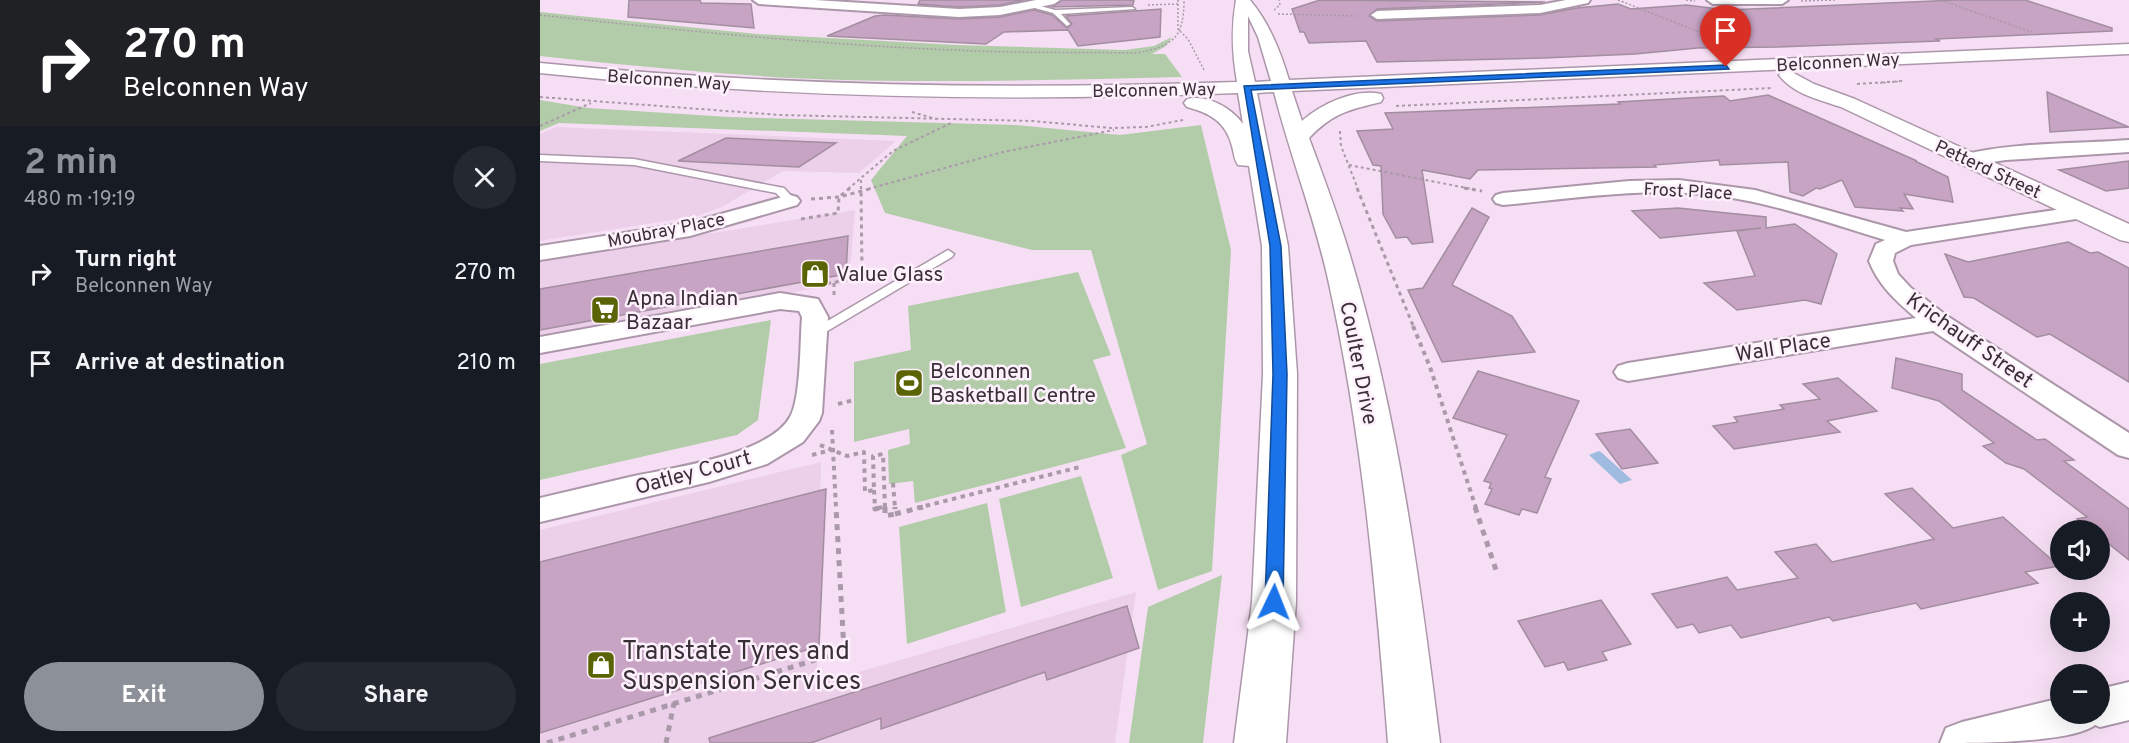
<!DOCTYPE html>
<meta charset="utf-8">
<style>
:root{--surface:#171b24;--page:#242831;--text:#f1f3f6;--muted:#9ea1a6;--accent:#8c9099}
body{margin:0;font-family:Overpass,sans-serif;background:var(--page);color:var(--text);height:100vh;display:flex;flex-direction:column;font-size:22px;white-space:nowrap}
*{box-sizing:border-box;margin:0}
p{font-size:20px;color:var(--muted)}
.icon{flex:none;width:33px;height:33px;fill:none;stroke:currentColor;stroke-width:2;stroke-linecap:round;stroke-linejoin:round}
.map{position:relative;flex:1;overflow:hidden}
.sheet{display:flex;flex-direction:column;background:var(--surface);width:540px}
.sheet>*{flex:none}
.top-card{background:#202124;color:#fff;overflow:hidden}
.controls{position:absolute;left:1510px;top:520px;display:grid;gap:12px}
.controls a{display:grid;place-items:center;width:60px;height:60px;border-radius:50%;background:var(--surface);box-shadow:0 6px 24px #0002;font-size:30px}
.pin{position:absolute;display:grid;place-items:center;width:51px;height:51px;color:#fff;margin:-62px -26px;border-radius:50% 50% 50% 0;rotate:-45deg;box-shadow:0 0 6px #0007}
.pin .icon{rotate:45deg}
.me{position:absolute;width:66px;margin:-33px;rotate:2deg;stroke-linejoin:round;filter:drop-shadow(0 0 4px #0008)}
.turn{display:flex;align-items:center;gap:21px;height:126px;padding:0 24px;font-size:27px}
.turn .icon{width:78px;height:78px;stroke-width:2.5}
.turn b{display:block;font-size:42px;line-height:51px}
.round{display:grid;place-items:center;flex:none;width:63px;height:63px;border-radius:32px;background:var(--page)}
.summary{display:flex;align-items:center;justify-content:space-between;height:102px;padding:0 24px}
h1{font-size:36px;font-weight:700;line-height:45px;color:var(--accent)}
.button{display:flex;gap:12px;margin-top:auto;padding:12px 24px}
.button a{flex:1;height:69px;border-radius:36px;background:var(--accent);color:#fff;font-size:24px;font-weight:700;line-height:69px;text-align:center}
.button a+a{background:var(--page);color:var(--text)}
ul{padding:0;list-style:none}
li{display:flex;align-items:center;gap:18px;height:90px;padding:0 24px}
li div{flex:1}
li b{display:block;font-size:22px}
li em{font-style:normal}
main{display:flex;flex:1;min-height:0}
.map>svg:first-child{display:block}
.built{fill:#ecd0e9}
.green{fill:#b2ccaa}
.water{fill:#a0bbe0}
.building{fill:#c7a3c4;stroke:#a38ea0;stroke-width:1.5}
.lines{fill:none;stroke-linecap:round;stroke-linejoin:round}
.lane-casing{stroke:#ac97aa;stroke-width:3}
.street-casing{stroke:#ac97aa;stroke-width:4}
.secondary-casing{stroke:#ac97aa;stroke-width:3}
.primary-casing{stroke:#ac97aa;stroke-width:3}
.path-far4{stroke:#aa99a9;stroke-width:1.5;stroke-dasharray:2 2;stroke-linecap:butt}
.path-far3{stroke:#aa99a9;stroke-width:2;stroke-dasharray:3 3;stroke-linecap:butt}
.path-far2{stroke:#aa99a9;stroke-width:3;stroke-dasharray:4 4;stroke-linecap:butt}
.path-far1{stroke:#aa99a9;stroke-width:4;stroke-dasharray:4.5 4.5;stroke-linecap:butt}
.path{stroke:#aa99a9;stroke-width:5;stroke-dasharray:6 6;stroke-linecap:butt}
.lane{fill:#fff;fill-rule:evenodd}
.street{fill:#fff;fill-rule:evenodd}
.secondary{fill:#fff;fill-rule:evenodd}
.primary{fill:#fff;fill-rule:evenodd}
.route{fill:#1a73e8;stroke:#114b97;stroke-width:1.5}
.labels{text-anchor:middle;stroke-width:5;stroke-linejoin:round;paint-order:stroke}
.far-street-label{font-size:18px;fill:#382f37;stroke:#fef0fc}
.poi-label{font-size:21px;fill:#382f37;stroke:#fef0fc;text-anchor:start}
.street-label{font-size:21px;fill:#382f37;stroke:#fef0fc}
.near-poi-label{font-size:26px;fill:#382f37;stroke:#fef0fc;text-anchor:start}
</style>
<main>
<section class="sheet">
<div class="top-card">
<div class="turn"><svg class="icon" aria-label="right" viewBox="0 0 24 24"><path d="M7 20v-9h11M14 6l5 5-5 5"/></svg><div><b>270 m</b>Belconnen Way</div></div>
</div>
<div class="summary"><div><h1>2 min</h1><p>480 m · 19:19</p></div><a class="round"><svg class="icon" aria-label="close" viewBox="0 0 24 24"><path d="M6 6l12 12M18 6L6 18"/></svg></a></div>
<ul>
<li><svg class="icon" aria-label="right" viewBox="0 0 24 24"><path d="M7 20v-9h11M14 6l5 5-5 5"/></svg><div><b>Turn right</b><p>Belconnen Way</p></div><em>270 m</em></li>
<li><svg class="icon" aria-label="arrive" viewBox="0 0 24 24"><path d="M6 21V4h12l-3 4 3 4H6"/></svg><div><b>Arrive at destination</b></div><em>210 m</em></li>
</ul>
<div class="button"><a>Exit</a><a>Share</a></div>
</section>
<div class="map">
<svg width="1589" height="743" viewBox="0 0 1589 743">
<rect width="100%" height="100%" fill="#f6dff4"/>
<g class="built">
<polygon points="16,127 356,141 319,173 243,171 182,207 157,216 0,241 0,134"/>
<polygon points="315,210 309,282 0,339 0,261"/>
<polygon points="281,462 277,684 596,592 575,743 0,743 0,530"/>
</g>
<g class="green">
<path d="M0,12L217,34L416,45L584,50L614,46L632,37L626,46L612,54H625L642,77C511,80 380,84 250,78C166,73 83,65 0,56Z"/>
<polygon points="0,100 48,108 189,117 476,125 580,135 661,125 691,250 672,571 618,590 581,455 607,444 551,250 492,250 345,213 331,180 367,136 19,123 0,131"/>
<polygon points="538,272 571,355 553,360 586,448 375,503 373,481 349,484 348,450 370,444 369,429 314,442 314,362 371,350 368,306"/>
<polygon points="231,320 218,420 197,435 0,480 0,364"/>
<polygon points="541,476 573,578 481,607 459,499"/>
<polygon points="447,503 466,612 367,644 359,527"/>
<polygon points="682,575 663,743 589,743 608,607"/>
</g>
<polygon class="water" points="1059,451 1061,452 1092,480 1080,484 1049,455"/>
<g class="building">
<polygon points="89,0 160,0 161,3 211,4 214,28 88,17"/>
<polygon points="380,0 484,0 460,5 419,7 378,4"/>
<polygon points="522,0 594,0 593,5 512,7"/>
<polygon points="780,0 1005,2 837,9 829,16 837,21 1000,15 1037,8 1078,4 1091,9 1146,5 1187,10 1416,0 1485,0 1572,28 1572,31 1396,39 1400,41 1238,47 1158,48 1095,54 1004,58 837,62 826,41 769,43 764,32 760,32 752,9"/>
<polygon points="621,9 620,37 538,46 528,30 464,32 446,44 287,36 335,16 345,15 419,19 460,17 494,10 512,15 527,28 532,24 526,16"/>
<polygon points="1507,92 1589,127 1510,132"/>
<polygon points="1228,95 1377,161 1375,161 1408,177 1413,202 1364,194 1373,209 1360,208 1363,211 1315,207 1302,180 1280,189 1276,188 1263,196 1250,192 1248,162 1180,165 1179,160 1114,165 1116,167 938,170 930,179 882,170 893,242 872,244 867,237 856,238 843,214 841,166 833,165 817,131 853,129 845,113 1080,104 1078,102 1184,96 1190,101"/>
<polygon points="186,138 296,143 259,167 138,161"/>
<polygon points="1589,161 1589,188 1566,191 1519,170"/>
<polygon points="932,208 949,217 912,285 972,316 995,352 902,362 868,290 883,288"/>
<polygon points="1138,208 1226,217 1226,228 1255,224 1297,254 1281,304 1265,300 1197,310 1164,283 1215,276 1197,231 1221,228 1120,238 1092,211"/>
<polygon points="308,236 306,274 0,330 0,289"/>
<polygon points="1528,242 1550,253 1558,252 1589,268 1589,382 1510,334 1497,337 1434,298 1424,297 1405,254 1428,262"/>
<polygon points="1356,358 1422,374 1422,390 1497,440 1505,439 1534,460 1524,461 1589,509 1589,560 1560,537 1560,531 1552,531 1537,519 1547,517 1484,469 1466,463 1443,446 1454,443 1399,401 1352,388"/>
<polygon points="938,371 1039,401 1005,477 1011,479 997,513 982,509 979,515 945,504 952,489 949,488 951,483 944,481 967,435 913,418"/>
<polygon points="1298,378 1337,411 1287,421 1300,432 1194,449 1173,426 1198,422 1194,417 1244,409 1240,405 1280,399 1263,384"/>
<polygon points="1090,429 1118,463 1082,469 1056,434"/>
<polygon points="1372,488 1413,528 1463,517 1519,566 1485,572 1498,583 1381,609 1376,603 1293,621 1289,617 1201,638 1191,625 1159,633 1153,624 1137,628 1112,594 1187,577 1197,590 1258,578 1235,552 1276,544 1292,562 1394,539 1345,494"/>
<polygon points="286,489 279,646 0,733 0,562"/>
<polygon points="1061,600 1091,644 1062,652 1067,660 1028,670 1024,662 1005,667 978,621"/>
<polygon points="587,606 599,648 507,680 505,672 341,729 341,718 271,743 170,743 169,738"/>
</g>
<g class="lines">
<g class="lane-casing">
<g id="lane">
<polygon points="493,4 515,10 592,7 595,9 521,14 530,24 527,26 513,13 491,7"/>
<polygon points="0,155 94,159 244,188 256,201 250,204 246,203 236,193 94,165 0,161"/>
<polygon points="408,250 414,254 412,257 279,336 274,337 267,333"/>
</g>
</g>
<g class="street-casing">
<g id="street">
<polygon points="213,0 275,0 419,9 460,7 496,0 520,0 514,4 460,15 419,17 219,4"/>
<polygon points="1026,0 1050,0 1048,3 1000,13 837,19 831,15 837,11 1000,5"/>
<polygon points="1167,0 1248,0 1242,4 1173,4"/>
<path d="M1589,140V152L1466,160L1429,165L1422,163L1419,159L1422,155C1474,142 1535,144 1589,140Z"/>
<path d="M1139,180L1215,190L1366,232L1542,206L1550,207L1553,212L1550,217L1542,218L1371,245L1355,253L1353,261L1358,274L1371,288L1407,316L1589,433V458L1578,455L1393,331L1088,381L1078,378L1074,372L1078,366L1088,363L1376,318C1356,301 1339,286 1329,261L1336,244L1345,240C1285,222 1226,200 1163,194C1097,188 1029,199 963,205L956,203L953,199L956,195L963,193L1089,181Z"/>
<polygon points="250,195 257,197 260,201 257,205 150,236 0,260 0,246 148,223"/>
<path d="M240,293L278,299L288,317L282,413L279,421L263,442L227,464L169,482L0,522V498C31,491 63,483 94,476C133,468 230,454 250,417C261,398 260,341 262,317L259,311L240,309L0,353V337Z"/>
<path d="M1589,682V720L1560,727L1555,725C1532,743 1433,743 1400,743L1406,728L1422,722L1521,698V714H1560V689Z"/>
</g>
</g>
<g class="secondary-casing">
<path id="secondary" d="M1248,70L1274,84L1315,99L1589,224V242L1580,240L1301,107C1280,100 1253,94 1239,75L1242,71Z"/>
</g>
<g class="primary-casing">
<path id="primary" d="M696,0H710C730,24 740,51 749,80L1589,44V54L752,91L762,121C781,104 815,88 841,94L843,98L841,102C808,110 793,113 769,138C784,178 799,218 811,259C858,416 880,581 900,743H848C836,588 822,432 788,279C774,216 750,155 734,92L717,93L748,246L757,374L756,602L746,743H694L712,602L723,374L722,246L709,166L698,165C694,159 694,153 692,146C686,122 670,113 647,107L644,103L647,99C667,94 692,108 703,124L698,93C463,102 235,98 0,73V63C233,86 463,90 697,82C692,53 691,29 696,0ZM708,16L718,37L731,81L715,82L708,51Z"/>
</g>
<g class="path-far4">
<polyline points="638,0 638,29 648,39 664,70"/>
<polyline points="1078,0 1192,45"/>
<polyline points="1146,0 1155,1"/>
<polyline points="1400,0 1492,32"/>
<polyline points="1261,1 1296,0"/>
<polyline points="608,5 638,4"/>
<polyline points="734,10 740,5 739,0"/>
<polyline points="738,14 817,16"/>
<path d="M0,15C146,31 292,46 438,51C491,53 544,52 597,53C633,46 644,38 644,0"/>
<polyline points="1340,83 1364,81"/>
</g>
<g class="path-far3">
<polyline points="1317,84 1363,81"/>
<polyline points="0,97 240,115 493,121 571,128 606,127 643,120"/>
<polyline points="856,106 1232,88"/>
<polyline points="372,112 396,119"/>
<polyline points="0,126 51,103"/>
<polyline points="800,131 801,146 818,189"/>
<polyline points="809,165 932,189"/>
<polyline points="308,189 321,178"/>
<polyline points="321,189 321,178 353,151 411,123"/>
<polyline points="328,189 463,152 574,130"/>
</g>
<g class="path-far2">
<polyline points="817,188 874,328"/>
<polyline points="924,188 942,191"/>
<polyline points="271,199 299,197 333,188"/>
<polyline points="261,219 298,213 299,197 310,188"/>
<polyline points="279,283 294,283 322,271 321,188"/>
<polyline points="294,283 294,297"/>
</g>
<g class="path-far1">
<polyline points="873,326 890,367 936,508"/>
<polyline points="298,404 314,400"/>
<polyline points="292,430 296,508"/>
<polyline points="280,445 307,456 324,452 325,492 334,490 333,456 343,454 345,508"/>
<polyline points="272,455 291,450"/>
<polyline points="353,483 355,508"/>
<polyline points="334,490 335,508"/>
<polyline points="338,508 344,507"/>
<polyline points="377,508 540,467"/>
</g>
<g class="path">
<polyline points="335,507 335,509 344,507"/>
<polyline points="345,507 345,516 355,514 355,507"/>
<polyline points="935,507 956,570"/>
<polyline points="355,514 383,507"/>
<polyline points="7,743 304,651 296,507"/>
<polyline points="126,743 134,703"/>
</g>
<use href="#lane" class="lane"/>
<use href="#street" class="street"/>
<use href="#secondary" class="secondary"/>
<use href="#primary" class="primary"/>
</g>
<polygon class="route" points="1186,65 1189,69 711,90 741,246 747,374 743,602 741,607 734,610 727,607 725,602 733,374 730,246 704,86"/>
<defs>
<g id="shop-square" transform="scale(1.5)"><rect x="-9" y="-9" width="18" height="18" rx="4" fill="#5a6404" stroke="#fef0fc"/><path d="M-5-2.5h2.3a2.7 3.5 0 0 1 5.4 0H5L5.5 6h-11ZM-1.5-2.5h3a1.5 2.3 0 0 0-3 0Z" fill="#fff"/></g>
<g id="supermarket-square" transform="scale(1.5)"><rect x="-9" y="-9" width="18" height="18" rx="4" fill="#5a6404" stroke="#fef0fc"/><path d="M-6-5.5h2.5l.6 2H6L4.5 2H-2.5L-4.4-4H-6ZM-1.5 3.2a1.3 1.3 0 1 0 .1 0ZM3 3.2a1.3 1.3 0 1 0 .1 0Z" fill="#fff"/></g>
<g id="stadium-square" transform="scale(1.5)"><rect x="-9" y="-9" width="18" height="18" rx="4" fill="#5a6404" stroke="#fef0fc"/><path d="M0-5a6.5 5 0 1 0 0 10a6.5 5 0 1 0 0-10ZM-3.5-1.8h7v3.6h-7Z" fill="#fff"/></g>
</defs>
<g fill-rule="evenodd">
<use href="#shop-square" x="275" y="274"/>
<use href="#supermarket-square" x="65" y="310"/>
<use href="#stadium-square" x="369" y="383"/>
<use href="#shop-square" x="61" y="665"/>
</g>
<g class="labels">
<g class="far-street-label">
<text transform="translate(1298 62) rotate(-3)" y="6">Belconnen Way</text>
<text transform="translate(129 80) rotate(4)" y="6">Belconnen Way</text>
<text transform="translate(614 90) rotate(-1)" y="6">Belconnen Way</text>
<text transform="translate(1448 169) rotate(25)" y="6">Petterd Street</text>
<text transform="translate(1148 191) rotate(3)" y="6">Frost Place</text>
<text transform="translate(126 230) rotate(-11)" y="6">Moubray Place</text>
</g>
<g class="poi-label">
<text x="296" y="281">Value Glass</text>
<text x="86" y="305">Apna Indian<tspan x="86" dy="24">Bazaar</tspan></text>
<text x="390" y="378">Belconnen<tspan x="390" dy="24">Basketball Centre</tspan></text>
</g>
<g class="street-label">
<text transform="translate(1430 340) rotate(35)" y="7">Krichauff Street</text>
<text transform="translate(1243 347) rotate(-9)" y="7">Wall Place</text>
<text transform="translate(819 363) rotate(79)" y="7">Coulter Drive</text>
<text transform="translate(153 472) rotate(-15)" y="7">Oatley Court</text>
</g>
<g class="near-poi-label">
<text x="82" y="659">Transtate Tyres and<tspan x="82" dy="30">Suspension Services</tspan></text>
</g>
</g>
</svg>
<div class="controls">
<a><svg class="icon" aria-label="sound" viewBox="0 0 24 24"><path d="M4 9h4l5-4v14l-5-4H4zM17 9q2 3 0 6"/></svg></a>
<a>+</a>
<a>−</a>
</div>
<div class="pin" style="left:1186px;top:67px;background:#d93025"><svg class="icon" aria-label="arrive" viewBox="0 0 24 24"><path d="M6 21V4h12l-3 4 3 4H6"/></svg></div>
<svg class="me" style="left:734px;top:602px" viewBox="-20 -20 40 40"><path d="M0-17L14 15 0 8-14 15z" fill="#1a73e8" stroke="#fff" stroke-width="4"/></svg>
</div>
</main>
